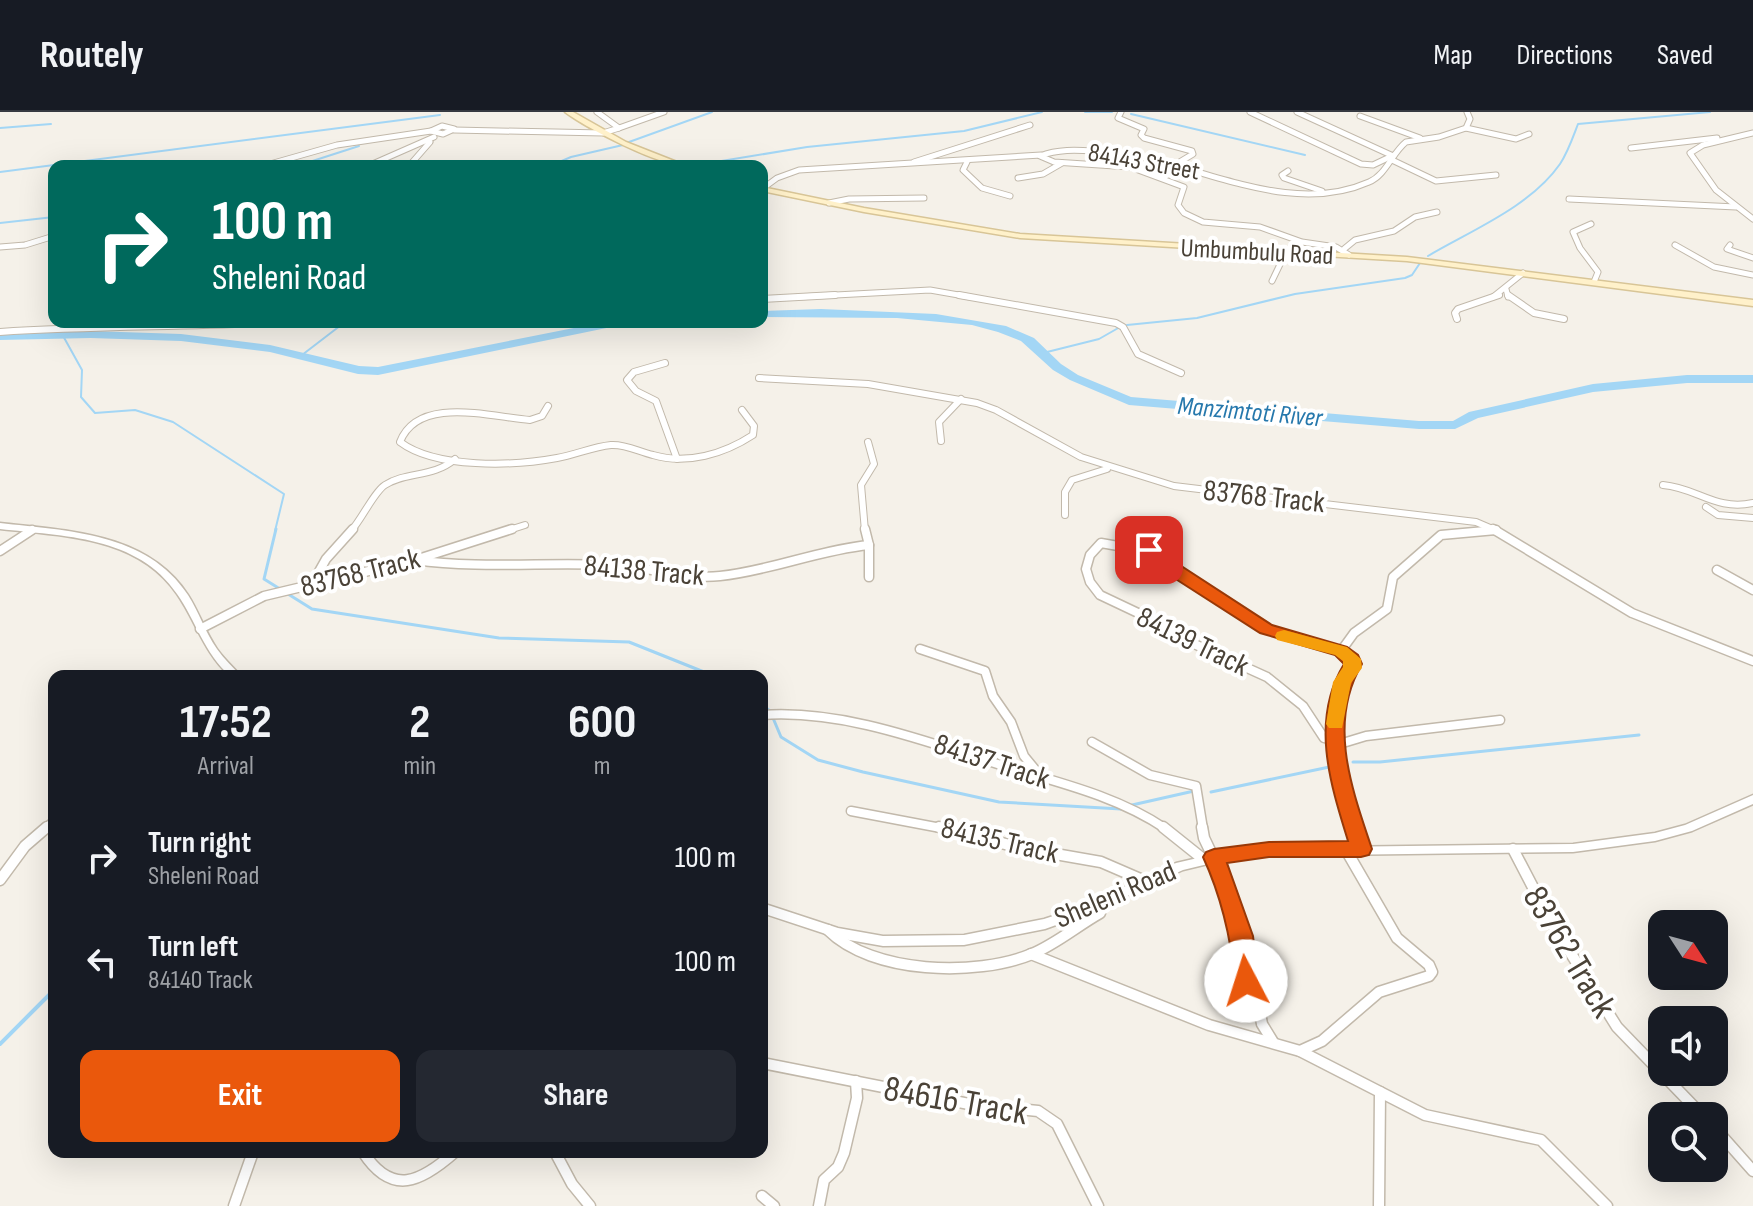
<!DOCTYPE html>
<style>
:root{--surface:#171b24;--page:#242831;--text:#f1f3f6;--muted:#9ea1a6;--line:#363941;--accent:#ea580c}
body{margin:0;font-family:"Sofia Sans Condensed",sans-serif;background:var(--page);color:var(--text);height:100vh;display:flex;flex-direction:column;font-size:30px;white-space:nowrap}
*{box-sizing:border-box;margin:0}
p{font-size:26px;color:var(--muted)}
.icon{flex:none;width:44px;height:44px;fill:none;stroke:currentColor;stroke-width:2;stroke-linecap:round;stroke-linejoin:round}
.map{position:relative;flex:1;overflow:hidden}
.drawer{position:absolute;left:48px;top:558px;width:720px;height:488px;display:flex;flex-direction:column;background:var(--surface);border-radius:16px;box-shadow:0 8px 32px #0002}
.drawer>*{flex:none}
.top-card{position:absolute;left:48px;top:48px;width:720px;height:168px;border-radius:16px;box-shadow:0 8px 32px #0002;background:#00695c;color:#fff;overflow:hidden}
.needle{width:52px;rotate:126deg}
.fabs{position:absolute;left:1648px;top:798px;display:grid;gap:16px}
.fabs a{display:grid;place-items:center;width:80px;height:80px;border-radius:16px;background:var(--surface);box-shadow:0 8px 32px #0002;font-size:40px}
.pin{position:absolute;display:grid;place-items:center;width:68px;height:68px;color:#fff;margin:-34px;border-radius:16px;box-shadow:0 4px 12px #0006}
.me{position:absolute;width:88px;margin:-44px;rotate:355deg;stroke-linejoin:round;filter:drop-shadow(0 0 6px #0008)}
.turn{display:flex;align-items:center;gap:28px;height:168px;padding:0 32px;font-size:36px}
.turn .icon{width:104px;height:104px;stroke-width:2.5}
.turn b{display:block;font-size:56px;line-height:68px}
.eta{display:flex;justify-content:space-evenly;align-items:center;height:136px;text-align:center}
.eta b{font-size:48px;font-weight:700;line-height:56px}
.cta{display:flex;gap:16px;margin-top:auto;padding:16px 32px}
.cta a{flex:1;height:92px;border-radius:16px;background:var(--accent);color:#fff;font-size:32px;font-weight:700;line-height:92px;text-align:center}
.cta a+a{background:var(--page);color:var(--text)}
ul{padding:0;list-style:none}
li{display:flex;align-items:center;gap:24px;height:104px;padding:0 32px}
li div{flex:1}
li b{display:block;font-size:30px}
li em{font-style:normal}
header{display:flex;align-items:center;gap:48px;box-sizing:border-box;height:112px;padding:0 40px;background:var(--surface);border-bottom:2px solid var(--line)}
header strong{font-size:38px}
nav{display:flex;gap:44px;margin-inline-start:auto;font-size:28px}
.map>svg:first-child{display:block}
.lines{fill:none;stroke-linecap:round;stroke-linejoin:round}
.stream-far2{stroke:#a3d6f5;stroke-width:2}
.stream-far1{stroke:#a3d6f5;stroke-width:3}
.stream{stroke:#a3d6f5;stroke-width:4}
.river{fill:#a3d6f5;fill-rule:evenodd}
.minor-far3-casing{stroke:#c2b9ab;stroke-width:7}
.minor-far2-casing{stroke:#c2b9ab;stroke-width:8}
.minor-far1-casing{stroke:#c2b9ab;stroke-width:11}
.minor-casing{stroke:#c2b9ab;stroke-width:13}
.tertiary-casing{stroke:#c2b9ab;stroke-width:3}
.secondary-casing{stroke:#d8c597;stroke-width:3}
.minor-far3{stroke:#fff;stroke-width:5}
.minor-far2{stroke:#fff;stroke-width:6}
.minor-far1{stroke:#fff;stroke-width:8}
.minor{stroke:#fff;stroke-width:10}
.tertiary{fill:#fff;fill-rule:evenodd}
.secondary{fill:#fff1ca;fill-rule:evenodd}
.route{fill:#ea580c;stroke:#983908;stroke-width:2}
.slow{fill:#f59e0b}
.labels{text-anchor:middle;stroke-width:8;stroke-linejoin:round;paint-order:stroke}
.far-street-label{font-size:26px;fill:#4a4237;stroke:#fff}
.far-water-label{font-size:26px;font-style:italic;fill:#2678ac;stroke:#fff}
.street-label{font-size:30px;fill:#4a4237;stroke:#fff}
.near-street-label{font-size:36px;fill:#4a4237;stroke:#fff}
</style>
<header>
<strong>Routely</strong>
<nav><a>Map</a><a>Directions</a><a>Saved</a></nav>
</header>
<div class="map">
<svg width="1753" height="1094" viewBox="0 0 1753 1094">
<rect width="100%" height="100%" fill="#f5f1e9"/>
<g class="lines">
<g class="stream-far2">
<polyline points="1085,0 1112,0"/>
<polyline points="1131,2 1305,43"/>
<polyline points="0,16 51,12"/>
<polyline points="629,30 712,0"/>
<polyline points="297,54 359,34"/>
<polyline points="550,54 571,45 623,33"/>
<polyline points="691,54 807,35 964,19 1042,0"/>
<polyline points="0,60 440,3"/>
<polyline points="0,111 54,105"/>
<path d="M1428,144C1472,118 1530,95 1560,52C1568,40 1573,25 1578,12L1710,0"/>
<polyline points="1127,213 1197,206 1295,182 1405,166 1412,163 1420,151"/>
<polyline points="62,222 82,258 81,285 95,301 135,298 173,310 284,382 275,419"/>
<polyline points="1043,241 1099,227 1120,215"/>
<polyline points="302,243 345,210"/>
</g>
<g class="stream-far1">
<polyline points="276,417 264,467 312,497 499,526 629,530 714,564"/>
<polyline points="762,593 770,599"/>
<polyline points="773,606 781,625 818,648 863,660 999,690 1121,697"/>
<polyline points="1353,650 1380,650 1639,623"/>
<polyline points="1211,680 1334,654"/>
<polyline points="1132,693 1194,679"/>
</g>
<polyline class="stream" points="0,932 54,878"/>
<g class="river">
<polygon points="821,197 936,202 1006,214 1034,226 1061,252 1078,263 1131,285 1419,309 1453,309 1469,300 1593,272 1687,263 1753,263 1753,271 1687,271 1593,280 1478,306 1455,317 1419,317 1129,293 1070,268 1053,258 1021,229 998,220 972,213 897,206 762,205 762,199"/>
<polygon points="604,210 627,210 621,213 378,263 358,262 270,240 181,229 91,226 0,228 0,220 91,219 181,222 270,233 359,254 378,255"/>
</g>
<g class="minor-far3-casing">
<g id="minor-far3">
<polyline points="1121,0 1118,6 1144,17 1141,23 1144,26 1192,39 1193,42 1178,51"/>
<polyline points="1250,0 1361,52 1373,53 1394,43"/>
<polyline points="1297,0 1391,43"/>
<polyline points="1360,4 1420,26"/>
<polygon points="442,14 454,17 443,22 431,19"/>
<polyline points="619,16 664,0"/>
<polyline points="1466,16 1516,27 1529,22"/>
<polyline points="454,18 603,21 619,16 597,0"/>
<polyline points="1753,21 1703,33 1690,41 1716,78 1753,107"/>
<polyline points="1631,36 1717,26"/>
<polyline points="1392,48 1436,69 1496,63"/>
<polyline points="914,50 1030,13"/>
<polyline points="967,50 963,58 982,76 1010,84"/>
<polyline points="263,54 337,33 431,19"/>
<polyline points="368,54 434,25"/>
<polyline points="409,54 430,30"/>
<polyline points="1288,59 1282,63 1284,66 1322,79"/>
<polyline points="1018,66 1043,62 1062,51"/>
<polyline points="762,77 777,66 799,58 1041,43"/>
<polyline points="1569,87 1736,95"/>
<polyline points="829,91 849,87 924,86"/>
<polyline points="1591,112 1573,120 1580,136 1598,160 1594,170"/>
<polyline points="1675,133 1714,155 1753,163"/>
<polyline points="1730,133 1727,137 1753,146"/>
<polyline points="0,135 25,133 54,124"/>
<polyline points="1344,137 1355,128 1394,119 1415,105 1437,100"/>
<path d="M1349,143L1336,135L1302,130L1260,115L1203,110L1184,101L1178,93L1184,75L1130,55L1054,50L1040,44C1058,37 1076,38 1094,39C1184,41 1281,109 1369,70C1386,63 1392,41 1406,30L1439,25L1466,16L1470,7L1467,0"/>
<polyline points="1272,169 1286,140"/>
<polyline points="1506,177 1508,185"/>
<polyline points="798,185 930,178 970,185"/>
<polyline points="1493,185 1523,161"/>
</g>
</g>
<g class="minor-far2-casing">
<g id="minor-far2">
<polyline points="959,183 1116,211 1123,215 1138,242 1181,261"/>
<polyline points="1508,183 1534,201 1564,207"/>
<polyline points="762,187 835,183"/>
<polyline points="1457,207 1455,201 1458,197 1499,183"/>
<path d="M0,220C94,214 189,215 283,210"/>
<polyline points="665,251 634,260 627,268 636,279 656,289 677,347"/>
<polyline points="759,266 868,272 977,291 996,298 1081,345 1174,374 1476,410 1497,419"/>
<path d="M548,294L542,304L530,308C491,305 418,283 400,330C436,357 514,354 557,346C575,343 592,335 611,333C626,332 639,340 653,343C687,353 724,342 753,323L754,314L742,298"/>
<polyline points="941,329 939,310 961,287"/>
<path d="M1663,373C1698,376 1715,399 1753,391"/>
<polyline points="1706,395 1718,403 1753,406"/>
<polyline points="1065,403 1065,380 1072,368 1107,357"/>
<path d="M351,419C362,407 374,380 385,373C407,359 433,366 455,347"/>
<polyline points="506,419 525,413"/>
<polyline points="865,419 861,373 874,352 868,330"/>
<polyline points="1484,419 1496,418"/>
</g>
</g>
<g class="minor-far1-casing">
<g id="minor-far1">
<polyline points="865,417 869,433 869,465"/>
<polyline points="1493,417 1632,501 1753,549"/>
<polyline points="0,439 32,418"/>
<path d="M415,448C480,457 545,450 610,453C647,454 683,468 720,464C770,459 818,438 869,433"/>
<polyline points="1717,458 1753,478"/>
<polyline points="312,472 326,447 353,417"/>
<polyline points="200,517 264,484 415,448 512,417"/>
<polyline points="920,537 985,559 993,584 1011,610 1024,644 1038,661"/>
<polyline points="1341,539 1354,521 1387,497 1393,465 1441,423 1496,418"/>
<path d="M762,603C844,597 930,631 1007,655C1061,671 1119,685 1166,717"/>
<path d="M1333,628L1324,626L1303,594L1267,565L1192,531L1157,510L1100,483L1090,470L1086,457L1090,443L1101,431L1152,440L1177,461L1266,517L1341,539L1352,547C1354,564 1339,582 1336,600C1330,639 1343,680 1354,717"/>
<polyline points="1092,630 1150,663 1196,674 1203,717"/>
<polyline points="1333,634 1366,624 1500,608"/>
<polyline points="851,699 946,717"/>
<polyline points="45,717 54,709"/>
</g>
</g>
<g class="minor-casing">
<g id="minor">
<polyline points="939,715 1021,736 1101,750 1145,769"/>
<polyline points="1163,715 1203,747"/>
<polyline points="1202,715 1204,726 1224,768 1228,791 1241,824 1244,861 1258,890 1262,912 1273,930"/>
<polyline points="1354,715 1361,737"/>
<polyline points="1513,737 1550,808 1617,915 1703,1004"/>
<polyline points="0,768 25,734 47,715"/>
<path d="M828,818C872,862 976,865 1032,842C1056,832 1077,814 1100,801"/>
<polyline points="1031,842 1209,913 1300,939 1380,980 1379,1094"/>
<polyline points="1300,939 1322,929 1379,880 1429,864 1432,860 1429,853 1397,826 1346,738"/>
<polyline points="762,951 969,992 1038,999 1057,1012 1098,1094"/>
<polyline points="1380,980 1425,1003 1541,1028 1607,1094"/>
<polyline points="1714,1015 1753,1059"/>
<path d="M363,1040C392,1085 421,1070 455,1040"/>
<polyline points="555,1040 572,1072 590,1094"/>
<polyline points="762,1084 774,1094"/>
<polyline points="234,1094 253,1040"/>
<polyline points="819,1094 824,1068 838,1055 844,1041 857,986 856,969"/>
</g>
</g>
<g class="tertiary-casing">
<g id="tertiary">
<path d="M0,411C67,419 147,420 188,483C199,500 205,520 217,537C224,547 233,555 241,564H230C204,541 196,509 177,482C138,424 63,424 0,417Z"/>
<polygon points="1753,683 1753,692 1692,719 1655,729 1573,740 1241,744 1183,758 1092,800 1045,817 964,833 883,834 838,826 762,801 762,791 838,816 883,824 964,823 1044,807 1084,794 1176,751 1241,736 1573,732 1655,721 1685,713"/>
</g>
</g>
<g class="secondary-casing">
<g id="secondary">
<path d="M565,0H573L626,30L687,54C659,54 588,17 565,0Z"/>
<polygon points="762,75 864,96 1020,122 1407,145 1753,188 1753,194 1407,149 1020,126 864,100 762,79"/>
</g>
</g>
<use href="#minor-far3" class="minor-far3"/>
<use href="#minor-far2" class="minor-far2"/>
<use href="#minor-far1" class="minor-far1"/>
<use href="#minor" class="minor"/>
<use href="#tertiary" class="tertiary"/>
<use href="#secondary" class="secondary"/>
</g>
<path class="route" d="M1149,433L1272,513L1347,535L1358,543L1362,552C1327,611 1352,677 1372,737L1369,743L1361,745H1269L1227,751L1253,824L1258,869L1254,876L1246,879L1238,876L1235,869C1231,827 1221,784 1203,745L1206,740L1214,737L1269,730L1348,729C1330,671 1310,608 1344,552L1335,543L1260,521L1171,464L1144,442L1141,438Z"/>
<polygon class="slow" points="1284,518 1347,535 1361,547 1362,556 1351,571 1342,616 1329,616 1326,612 1333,570 1343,555 1343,549 1335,543 1277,528 1275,524 1277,520"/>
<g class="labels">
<g class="far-street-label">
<text transform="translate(1144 49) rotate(10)" y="9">84143 Street</text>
<text transform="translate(1257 139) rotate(3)" y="9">Umbumbulu Road</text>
</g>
<g class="far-water-label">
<text transform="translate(1250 299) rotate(5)" y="9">Manzimtoti River</text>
</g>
<g class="street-label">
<text transform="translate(1264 384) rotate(6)" y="10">83768 Track</text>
<text transform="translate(644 458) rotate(5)" y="10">84138 Track</text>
<text transform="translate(360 460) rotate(-14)" y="10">83768 Track</text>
<text transform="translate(1193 529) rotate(26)" y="10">84139 Track</text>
<text transform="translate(992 649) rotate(18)" y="10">84137 Track</text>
<text transform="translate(1000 728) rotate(13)" y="10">84135 Track</text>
<text transform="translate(1115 782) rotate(-23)" y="10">Sheleni Road</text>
</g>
<g class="near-street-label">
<text transform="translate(1571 839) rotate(59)" y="13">83762 Track</text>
<text transform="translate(956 987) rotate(10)" y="13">84616 Track</text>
</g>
</g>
</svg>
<div class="fabs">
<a><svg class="needle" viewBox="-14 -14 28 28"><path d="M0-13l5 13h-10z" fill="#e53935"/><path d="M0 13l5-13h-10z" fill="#9ea1a6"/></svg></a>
<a><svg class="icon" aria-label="sound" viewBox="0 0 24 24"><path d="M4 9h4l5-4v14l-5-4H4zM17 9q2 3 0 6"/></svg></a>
<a><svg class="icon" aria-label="search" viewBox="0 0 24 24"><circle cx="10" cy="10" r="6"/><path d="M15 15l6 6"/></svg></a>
</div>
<div class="pin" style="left:1149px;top:438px;background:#d93025"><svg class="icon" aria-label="arrive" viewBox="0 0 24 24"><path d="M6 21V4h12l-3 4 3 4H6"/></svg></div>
<svg class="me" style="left:1246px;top:869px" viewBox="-20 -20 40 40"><circle r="19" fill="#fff"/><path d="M0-13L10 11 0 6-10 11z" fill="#ea580c"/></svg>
<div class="top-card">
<div class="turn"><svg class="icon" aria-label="right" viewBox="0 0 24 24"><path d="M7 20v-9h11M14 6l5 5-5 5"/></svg><div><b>100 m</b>Sheleni Road</div></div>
</div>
<section class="drawer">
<div class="eta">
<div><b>17:52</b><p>Arrival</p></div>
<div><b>2</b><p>min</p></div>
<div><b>600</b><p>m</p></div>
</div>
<ul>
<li><svg class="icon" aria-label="right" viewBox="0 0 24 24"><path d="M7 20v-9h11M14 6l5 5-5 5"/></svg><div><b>Turn right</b><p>Sheleni Road</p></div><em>100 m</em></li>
<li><svg class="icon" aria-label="left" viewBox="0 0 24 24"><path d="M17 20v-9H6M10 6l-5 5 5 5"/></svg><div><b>Turn left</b><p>84140 Track</p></div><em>100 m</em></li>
</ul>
<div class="cta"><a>Exit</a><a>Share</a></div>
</section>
</div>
